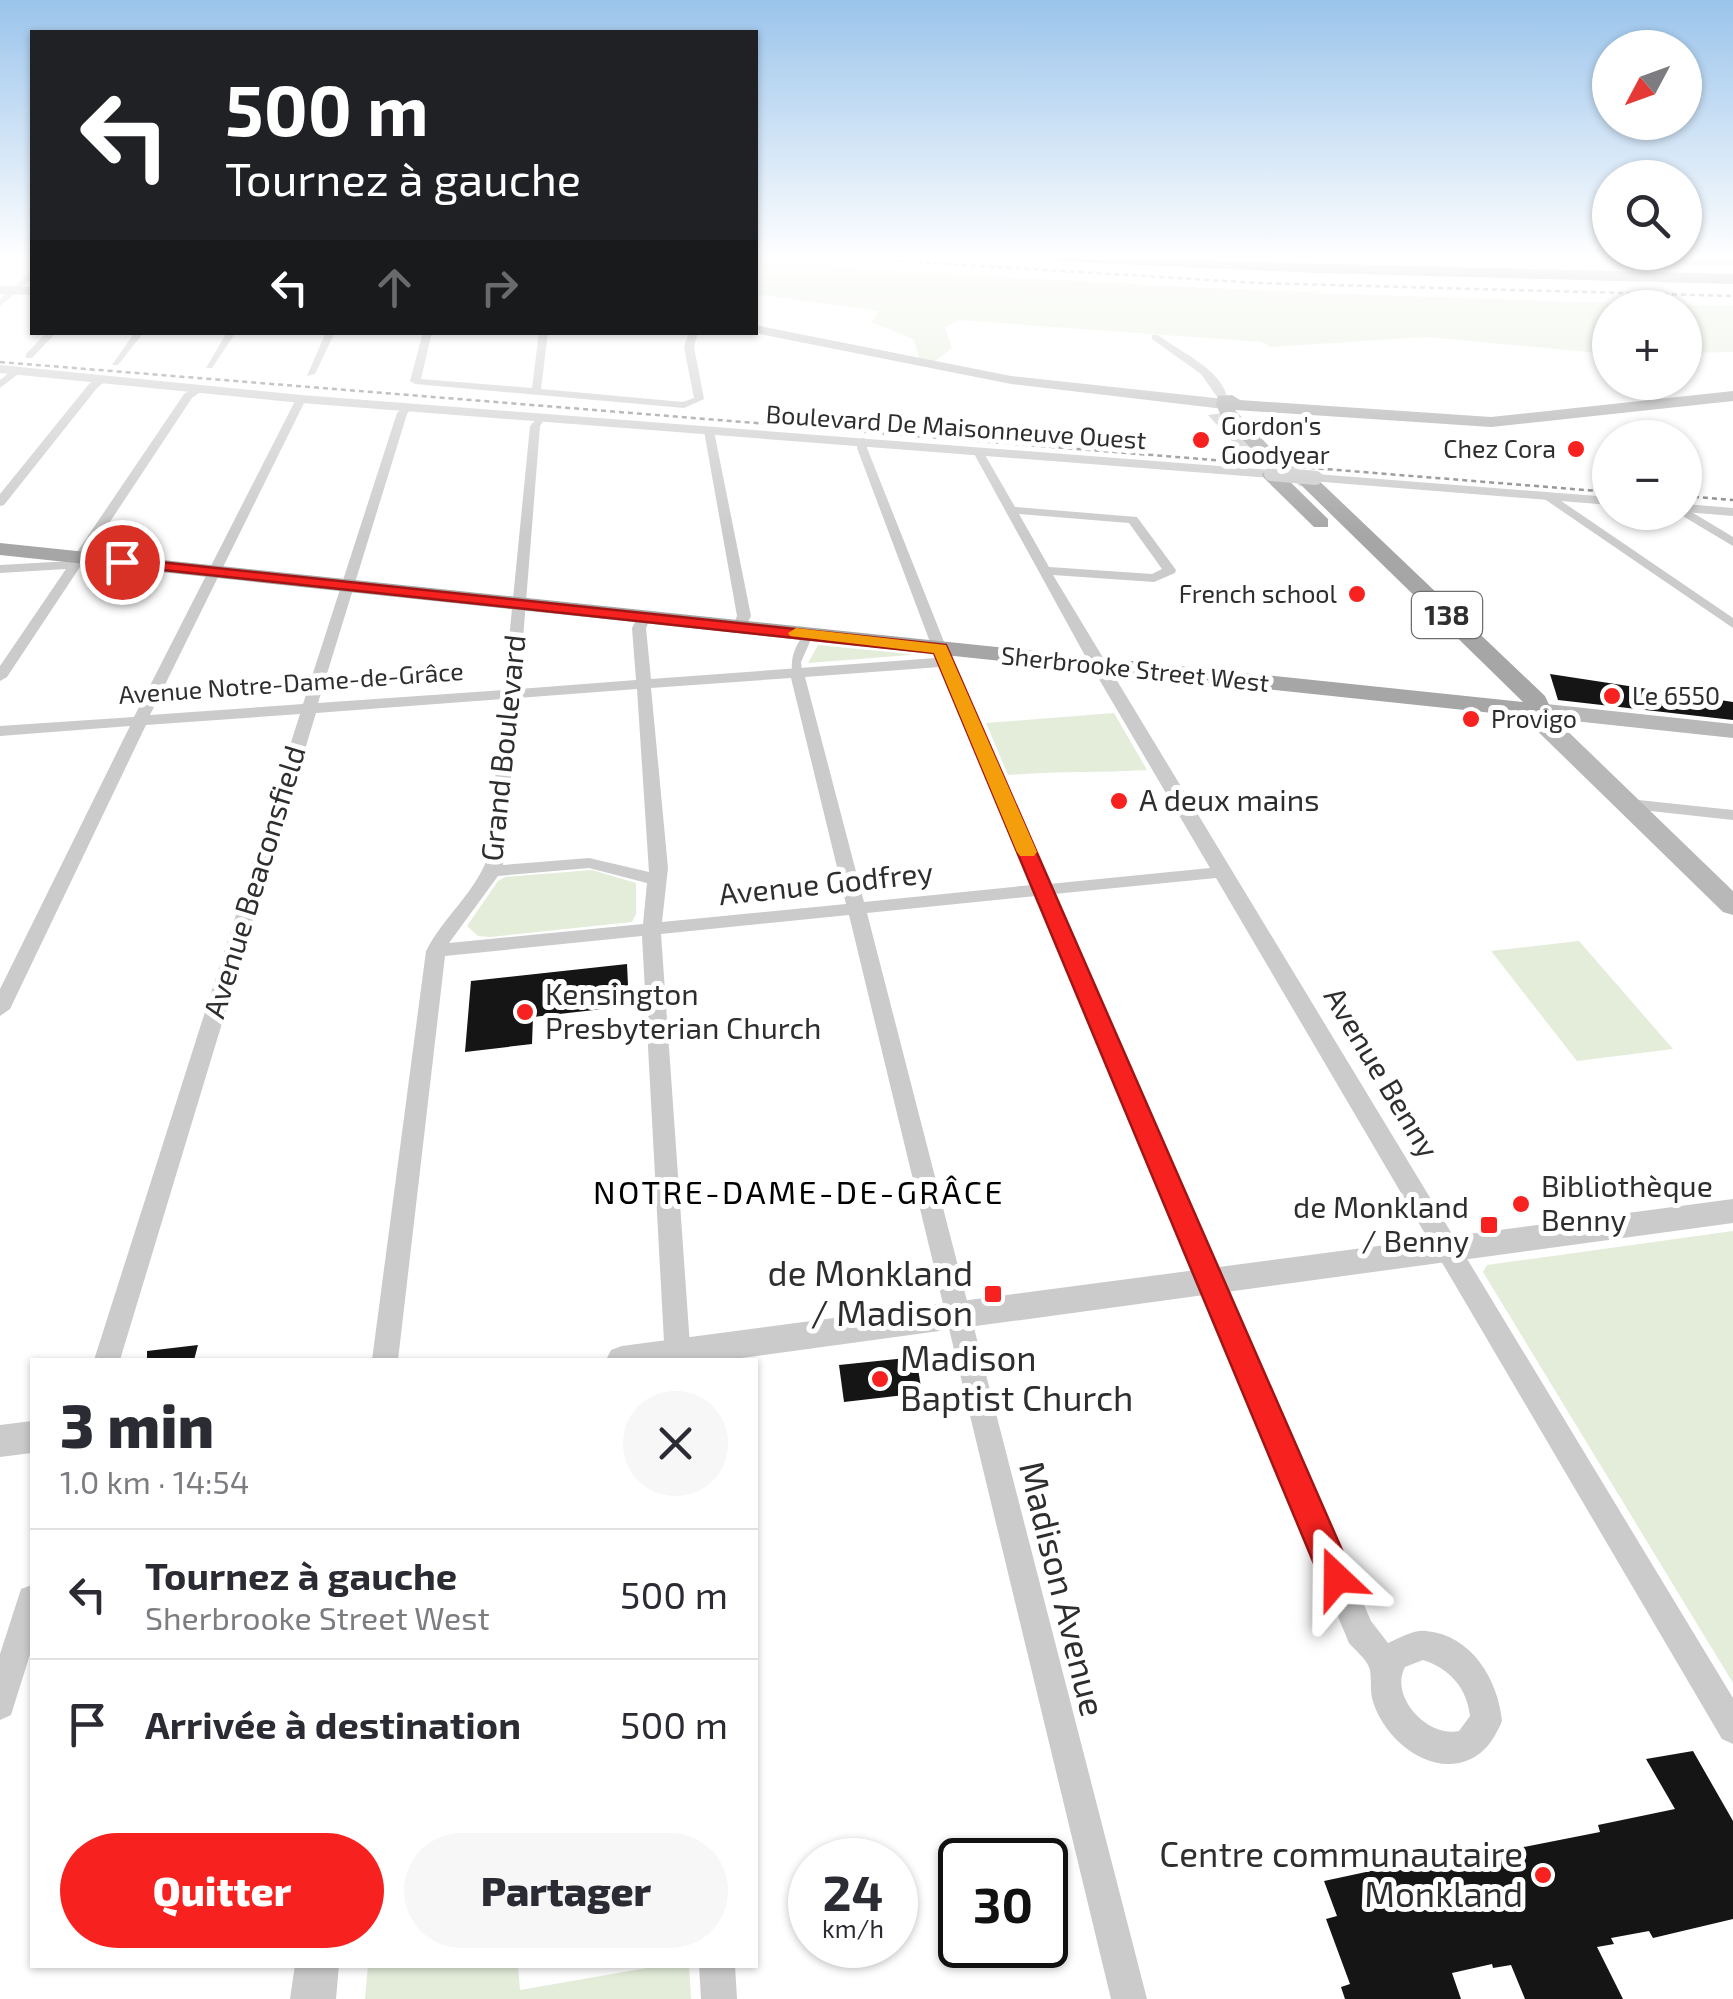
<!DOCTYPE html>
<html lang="fr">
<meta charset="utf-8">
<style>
:root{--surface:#fff;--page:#f7f7f7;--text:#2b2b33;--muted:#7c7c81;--line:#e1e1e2;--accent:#f7221f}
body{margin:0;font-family:"Exo 2",sans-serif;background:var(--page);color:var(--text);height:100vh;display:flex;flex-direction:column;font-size:38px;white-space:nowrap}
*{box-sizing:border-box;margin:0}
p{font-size:32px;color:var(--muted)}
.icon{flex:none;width:55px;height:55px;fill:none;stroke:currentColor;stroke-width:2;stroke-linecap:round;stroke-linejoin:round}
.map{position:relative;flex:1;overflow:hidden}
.side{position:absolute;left:30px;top:1358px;width:728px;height:610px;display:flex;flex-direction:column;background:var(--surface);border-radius:0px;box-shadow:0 2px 8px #0004}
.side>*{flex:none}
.top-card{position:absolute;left:30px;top:30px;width:728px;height:305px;border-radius:0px;box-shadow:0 2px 8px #0004;background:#202124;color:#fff;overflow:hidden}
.needle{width:65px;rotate:229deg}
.fabs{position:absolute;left:1592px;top:30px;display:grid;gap:20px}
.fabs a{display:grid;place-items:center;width:110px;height:110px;border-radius:50%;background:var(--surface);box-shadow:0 2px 8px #0004;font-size:50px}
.speed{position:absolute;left:788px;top:1838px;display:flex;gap:20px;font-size:50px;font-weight:700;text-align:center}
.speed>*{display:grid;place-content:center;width:130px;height:130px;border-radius:50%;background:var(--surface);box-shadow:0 2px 8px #0004;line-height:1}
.speed small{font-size:25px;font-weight:400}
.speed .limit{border:5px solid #111;border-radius:15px;background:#fff;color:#111}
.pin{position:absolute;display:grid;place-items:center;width:85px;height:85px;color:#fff;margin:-42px;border:5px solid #fff;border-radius:50%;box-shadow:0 2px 10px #0007}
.me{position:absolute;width:110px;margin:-55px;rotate:337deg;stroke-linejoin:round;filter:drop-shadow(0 0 8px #0008)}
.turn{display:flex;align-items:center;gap:35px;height:210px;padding:0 30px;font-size:45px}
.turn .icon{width:130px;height:130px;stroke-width:2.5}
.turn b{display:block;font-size:70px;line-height:85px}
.lanes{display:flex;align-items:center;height:95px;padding:0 30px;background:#0003;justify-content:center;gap:50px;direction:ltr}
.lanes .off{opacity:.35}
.round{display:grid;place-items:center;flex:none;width:105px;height:105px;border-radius:52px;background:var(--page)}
.head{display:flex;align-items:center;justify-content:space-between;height:170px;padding:0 30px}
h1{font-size:60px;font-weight:800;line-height:75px}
.cta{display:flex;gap:20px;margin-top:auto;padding:20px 30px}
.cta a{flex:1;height:115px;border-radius:60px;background:var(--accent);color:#fff;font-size:40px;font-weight:800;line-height:115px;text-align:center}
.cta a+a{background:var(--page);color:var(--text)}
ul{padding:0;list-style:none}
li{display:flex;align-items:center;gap:30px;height:130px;padding:0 30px;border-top:2px solid var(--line)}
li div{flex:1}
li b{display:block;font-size:38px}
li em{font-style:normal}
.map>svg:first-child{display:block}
.green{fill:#e3edda}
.building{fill:#151515}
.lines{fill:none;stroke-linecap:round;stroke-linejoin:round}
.primary-tunnel{stroke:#d5d5d5;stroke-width:19;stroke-dasharray:19 9;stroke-linecap:butt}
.pedestrian{fill:#cbcbcb;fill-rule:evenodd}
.minor{fill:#cbcbcb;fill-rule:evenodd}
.tertiary{fill:#cbcbcb;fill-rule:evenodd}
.secondary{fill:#b8b8b8;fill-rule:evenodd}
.primary{fill:#a6a6a6;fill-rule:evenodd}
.motorway{fill:#959595;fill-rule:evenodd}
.rail{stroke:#838383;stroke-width:2.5;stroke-dasharray:5 4;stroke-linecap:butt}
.tertiary-bridge{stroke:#cbcbcb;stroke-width:14}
.route{fill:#f7221f;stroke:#a11614;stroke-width:2.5}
.slow{fill:#f59e0b}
.poi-dot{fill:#f7221f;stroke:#fff;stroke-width:4}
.labels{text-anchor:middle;stroke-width:10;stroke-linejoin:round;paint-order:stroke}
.far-poi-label{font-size:25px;fill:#2e2e2e;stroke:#fff;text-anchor:start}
.far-street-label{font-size:25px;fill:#2e2e2e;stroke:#fff}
.shield{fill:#fff;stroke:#6d6d6d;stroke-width:2.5}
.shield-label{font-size:28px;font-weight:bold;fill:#2e2e2e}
.street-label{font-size:30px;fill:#2e2e2e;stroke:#fff}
.poi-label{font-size:30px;fill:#2e2e2e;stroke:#fff;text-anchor:start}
.neighbourhood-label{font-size:32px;letter-spacing:2.5px;fill:#000;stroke:#fff}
.near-poi-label{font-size:35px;fill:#2e2e2e;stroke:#fff;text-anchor:end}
.near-street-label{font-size:35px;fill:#2e2e2e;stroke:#fff}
</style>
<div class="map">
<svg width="1733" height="1999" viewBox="0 0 1733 1999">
<rect width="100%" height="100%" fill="#fff"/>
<g class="green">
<path d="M755,260C1081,285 1406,298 1733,306V352L1685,353V308H1610V354L1427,337L1270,347L1262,342L959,320L945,327L952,348L935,361L919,358L914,340L872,322L879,311L755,294Z"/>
<polygon points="818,645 909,654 910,655 808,663"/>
<path d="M1114,713L1147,770C1100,773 1056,771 1008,775L986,723Z"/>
<polygon points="592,870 636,883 636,914 632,922 490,937 478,936 467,926 498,881 505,877"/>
<polygon points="1579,941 1673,1049 1577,1061 1491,951"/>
<polygon points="1733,1231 1733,1683 1483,1272 1487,1265"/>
<polygon points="368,1965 518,1965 520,1990 664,1965 689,1965 691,1999 365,1999"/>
</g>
<g class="building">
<polygon points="1550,674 1733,702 1733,720 1558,700"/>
<polygon points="627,964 629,1006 533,1017 532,1044 465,1052 471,981"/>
<polygon points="198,1345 194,1360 147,1360 147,1351"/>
<polygon points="916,1357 922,1393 844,1402 839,1365"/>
<polygon points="1693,1751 1733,1821 1733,1919 1653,1938 1649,1931 1611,1938 1614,1944 1597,1947 1623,1999 1525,1999 1511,1965 1493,1968 1492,1964 1452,1973 1461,1999 1345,1999 1341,1987 1350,1984 1326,1919 1337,1916 1324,1881 1408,1863 1412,1869 1600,1832 1598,1825 1675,1809 1646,1759"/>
</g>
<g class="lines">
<polyline class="primary-tunnel" points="1284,457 1307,480"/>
<path class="pedestrian" d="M808,632L813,635L801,662L802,672L793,674C789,661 796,640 808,632Z"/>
<g class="minor">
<polygon points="29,273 32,273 32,279 0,306 0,299"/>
<polygon points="47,332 57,332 32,358 26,358 26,354"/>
<polygon points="135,332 144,332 118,365 112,365"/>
<polygon points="227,332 236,332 212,368 206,368"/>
<polygon points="326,332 335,332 315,374 307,376"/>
<polygon points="423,332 432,332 421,379 532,388 539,332 548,332 541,389 683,402 694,398 684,347 689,332 698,332 694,347 704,399 684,408 415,384 410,381"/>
<path d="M1152,335H1158C1181,353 1224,370 1228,401H1220L1201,374L1152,339Z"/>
<polygon points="14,369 22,371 0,388 0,380"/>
<polygon points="101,376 109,378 97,388 4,505 0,506 0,494 89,384"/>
<polygon points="197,386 206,388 192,398 7,677 0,681 0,666 66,569 0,573 0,565 71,561 184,394"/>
<path d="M297,397L306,399L150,715L303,704L397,413L407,404L412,407L407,414L318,703L504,690L530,426L540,415L545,418L540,426L519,689L636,680L632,628L639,614L644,613L651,617L646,628L651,679L936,658L857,448L858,441L863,438L868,441L867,448L952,662L1049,884L1210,868L1083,652L972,450L981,448L1015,507L1137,517L1176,570L1175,573L1154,582L1053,575L1733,1698V1744L1722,1739L1216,878L1054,894L1371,1621L1388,1643C1399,1638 1415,1629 1426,1631C1472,1635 1498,1680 1502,1721C1493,1742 1482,1758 1459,1763C1421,1771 1381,1734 1372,1698C1370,1689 1372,1674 1369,1667C1366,1659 1355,1650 1349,1643L1036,896L867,913L1147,1999H1111L849,915L661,934L691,1360H665L642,936L445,956L398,1360H372L426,951C443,917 474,894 487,859L503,699L316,713L120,1360H94L300,714L146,725L10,1009L0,1016V989L130,726L0,736V726L134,717ZM1019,514L1129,523L1162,569L1152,574L1049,567ZM940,667L1032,885L864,902L805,677ZM791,678L846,904L662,922L668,868L651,688ZM637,689L649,872L589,858L503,865L518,698ZM589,868L647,883L643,924L449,943L498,876ZM1423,1660C1450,1669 1467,1688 1470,1716L1459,1731C1428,1738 1389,1697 1405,1667Z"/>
<polygon points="1231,412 1231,416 1221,418 1251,449 1251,453 1243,453 1208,415"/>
<polygon points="709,428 714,431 751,616 744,630 739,631 732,627 737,616 704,431"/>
<polygon points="1543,494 1551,494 1733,618 1733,628 1543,498"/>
<polygon points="1685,508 1733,537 1733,546 1681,515"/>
<polygon points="1629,799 1733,810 1733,820 1623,808 1623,800"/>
<polygon points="32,1585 32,1648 11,1715 0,1720 0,1654 21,1589"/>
<polygon points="699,1965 735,1965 737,1999 701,1999"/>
</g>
<g class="tertiary">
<polygon points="0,365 301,395 1271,470 1278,474 1271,478 301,403 0,373"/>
<polygon points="1316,474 1610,497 1610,505 1311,481 1309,478"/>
<polygon points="1685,504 1733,508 1733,516 1685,512"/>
<polygon points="1733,1199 1733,1223 727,1360 606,1360 611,1350 622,1346"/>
<polygon points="32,1421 32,1453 0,1457 0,1425"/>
<polygon points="295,1965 339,1965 336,1999 290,1999"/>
</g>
<g class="secondary">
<polygon points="1627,256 1733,258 1733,266 1638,264"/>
<polygon points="0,286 32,287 32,295 0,294"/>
<polygon points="755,325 1011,376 1224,399 1232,404 1224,409 1011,384 755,333"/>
<polygon points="1528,702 1733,724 1733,738 1555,719 1733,891 1733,915 1723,912 1520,714 1517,709 1520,704"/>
</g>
<g class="primary">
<polygon points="1733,391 1733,401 1491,427 1235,410 1278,456 1269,461 1263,460 1223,421 1216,404 1218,396 1232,395 1240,400 1491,417"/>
<polygon points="1271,468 1278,470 1328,519 1328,527 1314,527 1264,478 1262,474"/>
<polygon points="1307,474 1314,476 1545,696 1552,711 1549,716 1540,718 0,555 0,543 1523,702 1300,484 1298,480"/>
</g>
<polygon class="motorway" points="1024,256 1733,274 1733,284 1318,273 1031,260"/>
<g class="rail">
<polyline points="818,256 1259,283 1733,296"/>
<polyline points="0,362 1610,492"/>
<polyline points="1685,496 1733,500"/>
</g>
<polyline class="tertiary-bridge" points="1271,474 1316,478"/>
</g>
<linearGradient id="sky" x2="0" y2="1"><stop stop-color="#9ac4eb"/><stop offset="0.48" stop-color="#fff"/><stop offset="1" stop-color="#fff" stop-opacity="0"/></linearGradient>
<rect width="1733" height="536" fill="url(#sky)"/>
<polygon class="route" points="122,558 946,645 1349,1566 1354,1578 1349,1590 1337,1595 1325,1590 934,653 117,565 115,562"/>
<polygon class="slow" points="796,628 946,645 1037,852 1034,856 1020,856 1017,852 934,653 790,636 788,633"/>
<g class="poi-dot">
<circle cx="1201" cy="440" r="10"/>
<circle cx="1576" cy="449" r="10"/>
<circle cx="1357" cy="594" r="10"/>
<circle cx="1612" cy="696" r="10"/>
<circle cx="1471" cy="719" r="10"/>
<circle cx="1119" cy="801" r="10"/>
<circle cx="525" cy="1012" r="10"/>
<circle cx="1521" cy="1204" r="10"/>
<rect x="1479" y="1215" width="20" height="20" rx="5"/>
<rect x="983" y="1284" width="20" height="20" rx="5"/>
<circle cx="880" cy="1379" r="10"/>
<circle cx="1543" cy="1875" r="10"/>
</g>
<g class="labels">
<g class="far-poi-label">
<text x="1221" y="435">Gordon's<tspan x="1221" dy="29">Goodyear</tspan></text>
<text x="1556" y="458" text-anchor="end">Chez Cora</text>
<text x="1337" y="603" text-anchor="end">French school</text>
<text x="1632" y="705">Le 6550</text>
<text x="1491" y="728">Provigo</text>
</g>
<g class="far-street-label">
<text transform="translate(956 427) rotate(4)" y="9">Boulevard De Maisonneuve Ouest</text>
<text transform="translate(1135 669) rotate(6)" y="9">Sherbrooke Street West</text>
<text transform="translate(291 683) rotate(-4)" y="9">Avenue Notre-Dame-de-Grâce</text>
</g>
<rect class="shield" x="1412" y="592" width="70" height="46" rx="8"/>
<g class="shield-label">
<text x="1447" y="625">138</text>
</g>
<g class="street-label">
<text transform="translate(504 748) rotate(-84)" y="10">Grand Boulevard</text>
<text transform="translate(255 882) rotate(-73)" y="10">Avenue Beaconsfield</text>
<text transform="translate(826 884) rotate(-6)" y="10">Avenue Godfrey</text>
<text transform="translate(1381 1073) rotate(59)" y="10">Avenue Benny</text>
</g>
<g class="poi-label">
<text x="1139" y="811">A deux mains</text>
<text x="545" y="1005">Kensington<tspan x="545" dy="34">Presbyterian Church</tspan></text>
<text x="1541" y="1197">Bibliothèque<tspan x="1541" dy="34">Benny</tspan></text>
<text x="1469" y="1218" text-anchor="end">de Monkland<tspan x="1469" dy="34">/ Benny</tspan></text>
</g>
<g class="neighbourhood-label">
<text x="799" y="1204">NOTRE-DAME-DE-GRÂCE</text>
</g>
<g class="near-poi-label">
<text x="973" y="1286">de Monkland<tspan x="973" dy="40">/ Madison</tspan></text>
<text x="900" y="1371" text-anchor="start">Madison<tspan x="900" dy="40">Baptist Church</tspan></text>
<text x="1523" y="1867">Centre communautaire<tspan x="1523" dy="40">Monkland</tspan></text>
</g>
<g class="near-street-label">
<text transform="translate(1062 1589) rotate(76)" y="12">Madison Avenue</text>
</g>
</g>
</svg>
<div class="fabs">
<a><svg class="needle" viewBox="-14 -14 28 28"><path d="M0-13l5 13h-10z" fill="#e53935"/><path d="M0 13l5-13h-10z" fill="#7c7c81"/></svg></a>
<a><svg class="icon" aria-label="search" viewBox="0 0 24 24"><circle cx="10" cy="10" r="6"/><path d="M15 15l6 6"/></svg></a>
<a>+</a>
<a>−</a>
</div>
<div class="speed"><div>24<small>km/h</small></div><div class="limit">30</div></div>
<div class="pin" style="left:122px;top:562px;background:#d93025"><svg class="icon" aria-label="arrive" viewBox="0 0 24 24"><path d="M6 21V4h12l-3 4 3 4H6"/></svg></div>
<svg class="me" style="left:1337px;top:1578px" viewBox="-20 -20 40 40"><path d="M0-17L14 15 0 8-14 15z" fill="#f7221f" stroke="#fff" stroke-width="4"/></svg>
<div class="top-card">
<div class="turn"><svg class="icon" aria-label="left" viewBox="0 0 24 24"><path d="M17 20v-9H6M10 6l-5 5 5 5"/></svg><div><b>500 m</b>Tournez à gauche</div></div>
<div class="lanes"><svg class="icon" aria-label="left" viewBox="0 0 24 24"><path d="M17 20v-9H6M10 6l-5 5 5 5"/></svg><svg class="icon off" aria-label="ahead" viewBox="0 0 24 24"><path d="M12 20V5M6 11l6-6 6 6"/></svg><svg class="icon off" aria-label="right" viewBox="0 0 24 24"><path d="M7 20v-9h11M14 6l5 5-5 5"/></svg></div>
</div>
<section class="side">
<div class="head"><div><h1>3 min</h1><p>1.0 km · 14:54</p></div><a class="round"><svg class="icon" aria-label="close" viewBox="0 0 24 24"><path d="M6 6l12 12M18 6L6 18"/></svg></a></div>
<ul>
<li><svg class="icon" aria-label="left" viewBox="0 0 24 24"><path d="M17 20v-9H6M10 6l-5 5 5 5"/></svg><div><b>Tournez à gauche</b><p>Sherbrooke Street West</p></div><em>500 m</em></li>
<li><svg class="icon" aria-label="arrive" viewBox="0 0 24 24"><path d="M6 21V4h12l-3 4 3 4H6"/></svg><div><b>Arrivée à destination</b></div><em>500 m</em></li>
</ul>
<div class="cta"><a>Quitter</a><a>Partager</a></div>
</section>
</div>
